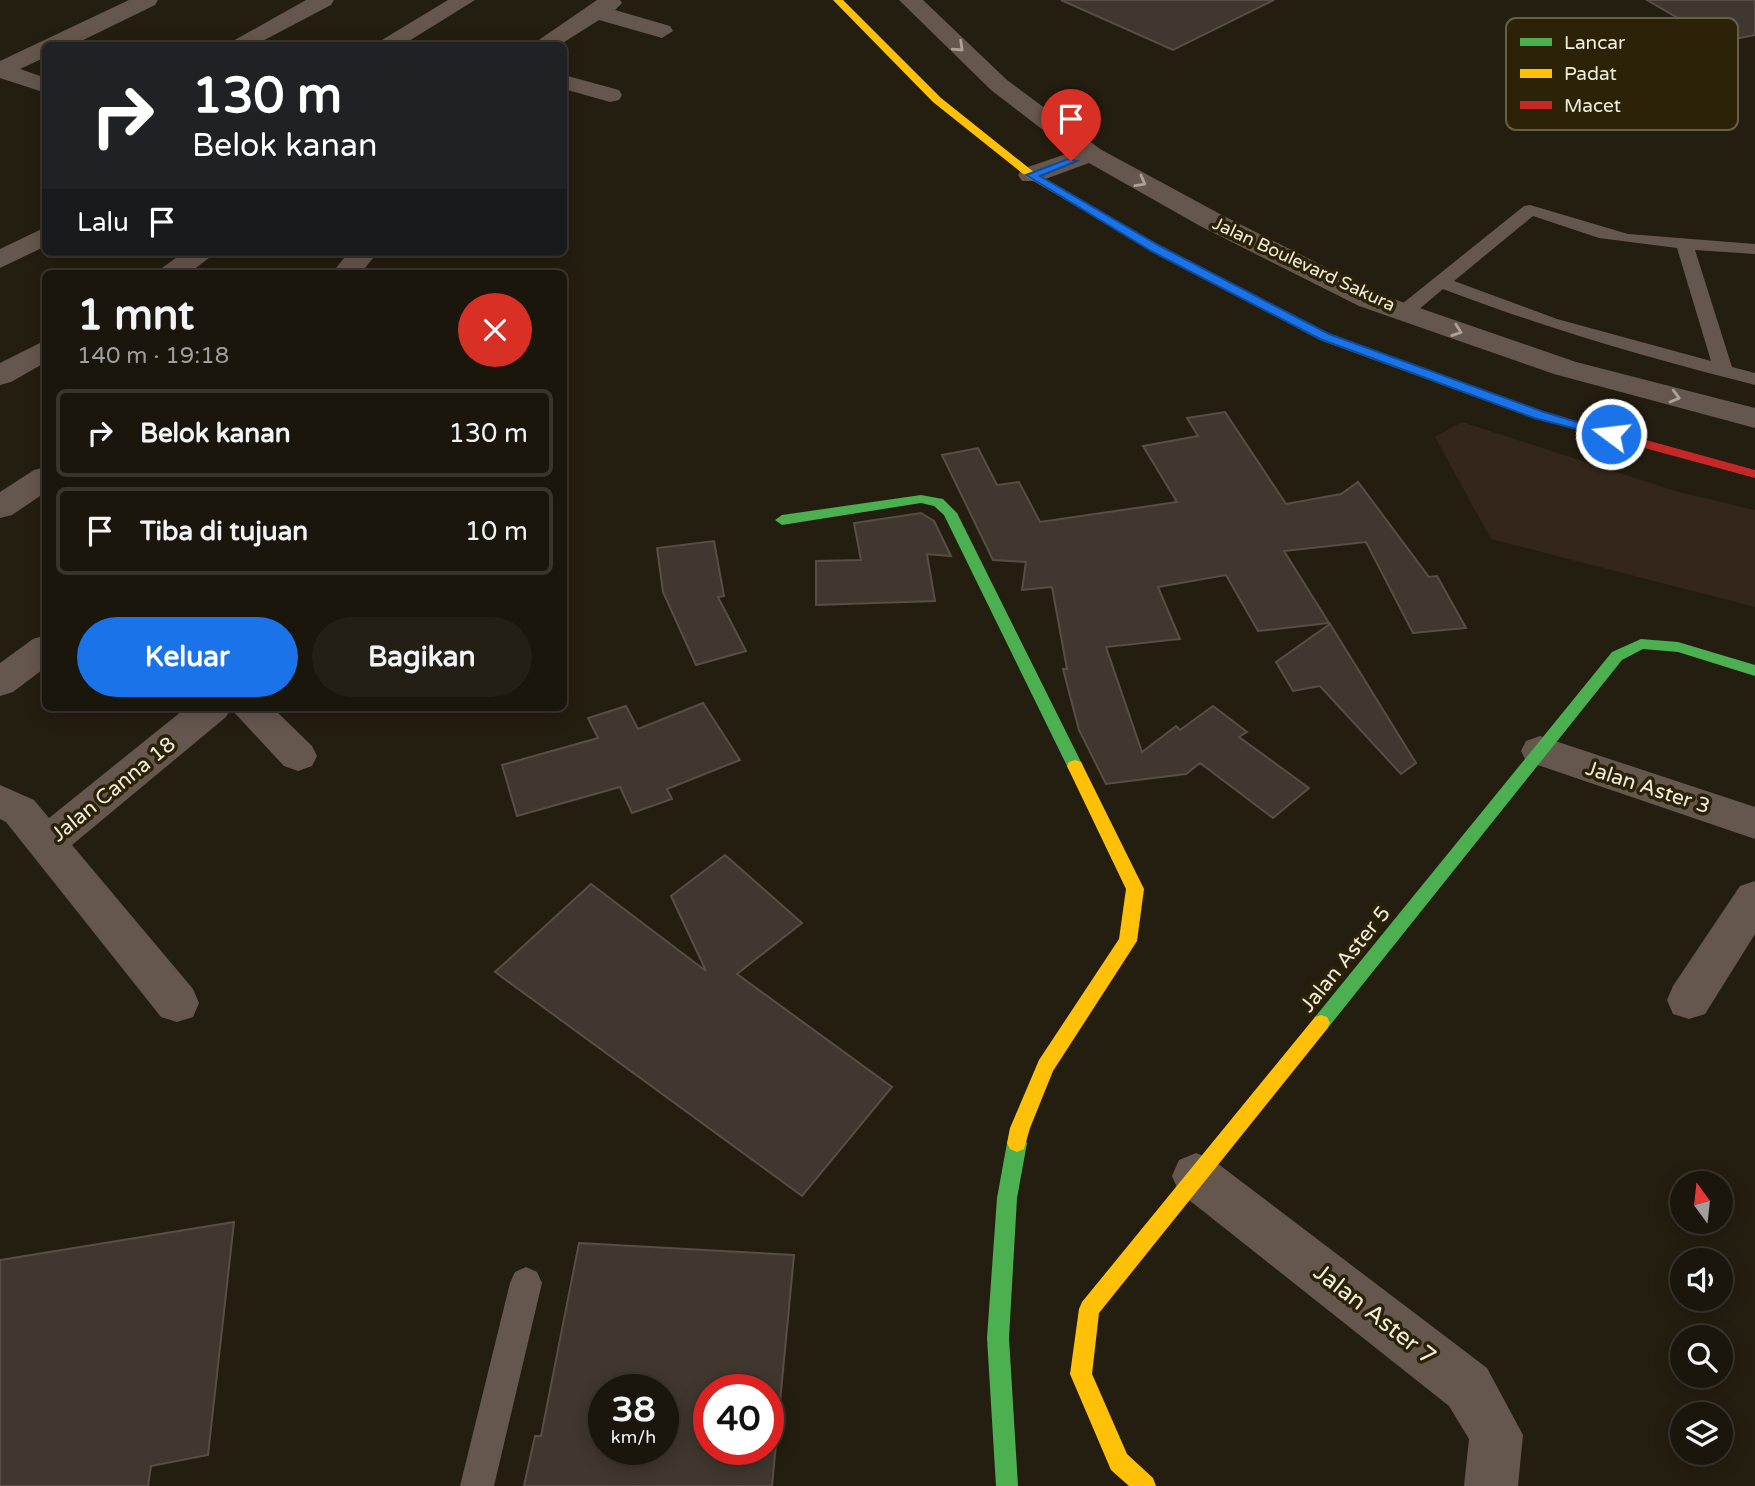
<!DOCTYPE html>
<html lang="id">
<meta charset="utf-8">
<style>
:root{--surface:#1b160c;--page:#241f15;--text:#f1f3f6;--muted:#a09f9d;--line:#39352d;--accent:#1a73e8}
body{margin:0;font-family:"Varela Round",sans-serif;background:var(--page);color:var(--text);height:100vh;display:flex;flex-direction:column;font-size:26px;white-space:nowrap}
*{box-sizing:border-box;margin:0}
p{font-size:23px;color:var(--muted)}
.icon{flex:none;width:38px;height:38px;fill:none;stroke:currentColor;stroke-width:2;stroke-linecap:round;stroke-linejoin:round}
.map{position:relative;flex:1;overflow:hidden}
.drawer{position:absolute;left:42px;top:270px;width:525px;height:441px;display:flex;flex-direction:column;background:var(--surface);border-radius:10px;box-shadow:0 4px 18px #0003,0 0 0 2px var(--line)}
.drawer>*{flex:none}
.top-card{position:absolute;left:42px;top:42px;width:525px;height:214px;border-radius:10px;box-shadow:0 4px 18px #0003,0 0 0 2px var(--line);background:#202124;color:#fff;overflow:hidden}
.needle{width:46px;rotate:345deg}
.buttons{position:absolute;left:1670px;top:1171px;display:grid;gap:14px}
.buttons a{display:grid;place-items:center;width:63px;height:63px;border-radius:50%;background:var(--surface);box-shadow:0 4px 18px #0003,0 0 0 2px var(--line);font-size:35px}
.speed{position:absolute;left:588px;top:1374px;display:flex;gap:14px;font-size:35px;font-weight:700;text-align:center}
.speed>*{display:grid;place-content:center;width:91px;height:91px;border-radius:50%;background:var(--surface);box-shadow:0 4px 18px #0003,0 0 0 2px var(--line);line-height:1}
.speed small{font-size:18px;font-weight:400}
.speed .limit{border:10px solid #d22;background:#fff;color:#111}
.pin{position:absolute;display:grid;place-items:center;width:60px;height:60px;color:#fff;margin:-72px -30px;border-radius:50% 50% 50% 0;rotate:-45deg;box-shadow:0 0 7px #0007}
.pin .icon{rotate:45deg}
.me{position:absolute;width:77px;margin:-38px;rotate:285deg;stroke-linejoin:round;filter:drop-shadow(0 0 5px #0008)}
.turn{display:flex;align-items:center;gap:24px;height:147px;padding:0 35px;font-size:32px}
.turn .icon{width:91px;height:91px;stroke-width:2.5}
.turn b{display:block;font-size:49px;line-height:60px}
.then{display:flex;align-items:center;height:66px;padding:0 35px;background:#0003;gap:14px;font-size:26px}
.round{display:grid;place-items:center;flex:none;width:74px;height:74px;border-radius:37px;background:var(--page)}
.overview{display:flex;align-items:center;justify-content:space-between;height:119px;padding:0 35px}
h1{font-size:42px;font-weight:700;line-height:52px}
.cta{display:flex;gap:14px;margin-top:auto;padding:14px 35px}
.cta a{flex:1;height:80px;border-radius:42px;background:var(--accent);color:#fff;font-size:28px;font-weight:700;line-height:80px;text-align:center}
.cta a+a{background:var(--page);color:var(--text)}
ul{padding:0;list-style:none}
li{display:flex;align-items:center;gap:21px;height:88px;margin:0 14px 10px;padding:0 21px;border:4px solid var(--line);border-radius:10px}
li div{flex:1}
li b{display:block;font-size:26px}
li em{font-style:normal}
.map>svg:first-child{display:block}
.commercial{fill:#34261b}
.building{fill:#40372e;stroke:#574f45;stroke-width:2;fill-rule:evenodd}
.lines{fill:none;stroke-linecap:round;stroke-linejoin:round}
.lane{fill:#66574e;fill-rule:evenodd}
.street{fill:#66574e;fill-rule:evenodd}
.fast{fill:#4caf50;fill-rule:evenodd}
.slow{fill:#ffc107;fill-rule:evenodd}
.jam{fill:#c62828;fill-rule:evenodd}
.oneway{stroke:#aca295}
.route{fill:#1a73e8;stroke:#114b97;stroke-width:2}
.labels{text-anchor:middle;stroke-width:7;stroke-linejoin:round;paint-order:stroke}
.far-street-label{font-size:18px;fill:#f1ecdc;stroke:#2c2208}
.street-label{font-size:21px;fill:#f1ecdc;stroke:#2c2208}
.near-street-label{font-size:24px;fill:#f1ecdc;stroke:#2c2208}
.key{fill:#2c2208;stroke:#675f48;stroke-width:2}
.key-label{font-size:19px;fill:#f1ecdc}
</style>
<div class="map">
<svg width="1755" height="1486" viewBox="0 0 1755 1486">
<rect width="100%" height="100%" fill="#241e10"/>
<polygon class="commercial" points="1462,422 1675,491 1755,510 1755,607 1491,539 1435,437"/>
<g class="building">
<polygon points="1061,0 1274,0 1173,50"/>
<polygon points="1647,0 1755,0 1755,35 1719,42"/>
<polygon points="1225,412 1286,504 1341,494 1358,482 1429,577 1437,576 1466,628 1413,633 1366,542 1284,551 1329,623 1258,631 1226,575 1158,587 1180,639 1106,647 1142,752 1176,726 1180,730 1213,706 1247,732 1239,737 1309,788 1273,818 1200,763 1186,774 1106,784 1079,730 1063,669 1067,669 1052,587 1022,590 1026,562 993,560 942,455 978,448 997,485 1019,482 1040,522 1177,502 1143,446 1198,436 1187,418"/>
<polygon points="921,513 934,521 951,556 927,554 935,601 816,605 816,561 861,560 854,523"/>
<polygon points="714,541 724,596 718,597 746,651 696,665 663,592 657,548"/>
<polygon points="1330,624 1416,763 1401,774 1320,686 1293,691 1276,662"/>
<polygon points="703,703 740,760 667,789 672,799 632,813 620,787 517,816 502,765 598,738 588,718 626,706 638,729"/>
<polygon points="725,855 802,923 737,974 892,1087 802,1196 495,972 591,884 706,971 671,896"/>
<polygon points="234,1222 208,1455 151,1466 148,1486 0,1486 0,1260"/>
<path d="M579,1243L794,1255L772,1486H524L535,1436H541ZM604,1390H663V1449H604ZM709,1390H768V1449H709Z"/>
</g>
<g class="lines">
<g class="lane">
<path d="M1530,205L1628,234L1755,244V254L1695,250L1732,367L1755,373V385C1651,359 1545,328 1443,289L1411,316H1397L1395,312L1397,308L1524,206ZM1533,216L1599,238L1677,248L1711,361L1557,319L1454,281Z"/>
<polygon points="526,1267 537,1272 542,1283 494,1486 460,1486 510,1283 515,1272"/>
</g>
<g class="street">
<polygon points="129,0 158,0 155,5 71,46 46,46 46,57 20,69 46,78 46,93 0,78 0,61"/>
<polygon points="306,0 334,0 331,5 253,46 224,46"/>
<polygon points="448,0 475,0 401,46 372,46"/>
<polygon points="597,0 620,0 622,3 615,10 670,26 673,31 662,38 599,20 558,46 530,46"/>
<polygon points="899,0 923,0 1007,80 1100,149 1220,214 1379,294 1576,362 1755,408 1755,428 1554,374 1359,306 1200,226 1089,163 1040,181 1022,181 1018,175 1022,169 1072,152 991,90"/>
<polygon points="564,75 619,90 622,95 619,100 610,102 564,89"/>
<polygon points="46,227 46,246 0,268 0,249"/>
<polygon points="184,252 217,252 189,273 155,273"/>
<polygon points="349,252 378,252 361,273 332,273"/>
<polygon points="46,340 46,362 11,382 0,385 0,363"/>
<polygon points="46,467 46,492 12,515 0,518 0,492 34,470"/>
<polygon points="46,635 46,667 13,692 0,696 0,663 33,639"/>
<polygon points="187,707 272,707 312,746 317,756 312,766 298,771 284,766 231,709 226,717 72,845 193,989 199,1003 193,1017 177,1022 161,1017 6,822 0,819 0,785 34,800 49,818"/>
<polygon points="1540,736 1755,807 1755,839 1526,761 1521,751 1526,741"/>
<polygon points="1755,881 1755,934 1705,1014 1689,1019 1673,1014 1667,1000 1673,986 1740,886"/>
<polygon points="1196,1153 1213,1160 1487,1368 1523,1435 1518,1486 1464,1486 1469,1439 1449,1406 1179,1192 1172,1176 1179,1160"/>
</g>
<g class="fast">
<polygon points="1136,237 1144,237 1328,334 1505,401 1499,405 1495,404 1320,340 1136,241"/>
<polygon points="921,495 943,499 957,513 1083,766 1081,770 1069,770 944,515 934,506 921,503 782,525 775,520 782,515"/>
<polygon points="1641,639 1678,642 1755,665 1755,676 1678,652 1643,649 1622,660 1327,1029 1321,1031 1315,1029 1312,1023 1315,1017 1612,652"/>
<polygon points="1017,1134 1024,1137 1027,1143 1017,1198 1009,1338 1018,1486 996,1486 987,1338 997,1198 1007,1143 1010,1137"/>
</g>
<g class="slow">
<polygon points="833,0 843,0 941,98 1035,173 1144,237 1144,241 1136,241 1027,177 933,102"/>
<polygon points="1075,760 1081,762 1083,766 1144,889 1137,941 1053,1071 1030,1128 1024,1149 1017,1152 1010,1149 1007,1143 1010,1128 1039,1060 1119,939 1126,889 1067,766 1069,762"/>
<polygon points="1321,1015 1327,1017 1330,1023 1327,1029 1099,1313 1092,1374 1127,1454 1153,1478 1156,1486 1129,1486 1111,1470 1070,1374 1079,1309 1082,1302 1315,1017"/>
</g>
<polygon class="jam" points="1499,397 1544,412 1755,470 1755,478 1534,418 1495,404 1493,401"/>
</g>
<defs><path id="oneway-chevron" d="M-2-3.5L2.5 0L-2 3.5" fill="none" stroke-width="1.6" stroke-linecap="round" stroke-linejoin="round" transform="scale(1.75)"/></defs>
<g class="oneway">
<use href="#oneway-chevron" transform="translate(959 47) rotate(43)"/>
<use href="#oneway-chevron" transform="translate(1141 182) rotate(29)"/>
<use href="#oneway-chevron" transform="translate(1457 331) rotate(19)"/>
<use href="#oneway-chevron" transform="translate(1675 397) rotate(15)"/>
</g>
<polygon class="route" points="1068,159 1077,161 1040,176 1160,246 1329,334 1544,412 1617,434 1611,438 1534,418 1320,339 1151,251 1026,175"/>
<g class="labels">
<g class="far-street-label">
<text transform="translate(1304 264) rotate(25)" y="6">Jalan Boulevard Sakura</text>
</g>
<g class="street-label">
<text transform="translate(1648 787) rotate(18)" y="7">Jalan Aster 3</text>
<text transform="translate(113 789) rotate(-39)" y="7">Jalan Canna 18</text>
<text transform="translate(1345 959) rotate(-51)" y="7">Jalan Aster 5</text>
</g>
<g class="near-street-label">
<text transform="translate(1375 1314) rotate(38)" y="8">Jalan Aster 7</text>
</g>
</g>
<rect x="1506" y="18" width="232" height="112" rx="10" class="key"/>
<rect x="1520" y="38" width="32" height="8" fill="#4caf50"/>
<rect x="1520" y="69" width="32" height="9" fill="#ffc107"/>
<rect x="1520" y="101" width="32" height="8" fill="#c62828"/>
<g class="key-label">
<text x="1564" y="49">Lancar</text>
<text x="1564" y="80">Padat</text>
<text x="1564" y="112">Macet</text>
</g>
</svg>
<div class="buttons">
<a><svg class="needle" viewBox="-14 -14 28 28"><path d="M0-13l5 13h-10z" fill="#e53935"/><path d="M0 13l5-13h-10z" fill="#a09f9d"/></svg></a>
<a><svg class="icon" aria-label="sound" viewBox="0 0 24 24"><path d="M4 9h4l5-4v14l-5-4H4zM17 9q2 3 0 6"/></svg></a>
<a><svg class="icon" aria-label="search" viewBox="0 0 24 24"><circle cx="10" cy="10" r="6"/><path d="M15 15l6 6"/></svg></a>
<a><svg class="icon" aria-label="layers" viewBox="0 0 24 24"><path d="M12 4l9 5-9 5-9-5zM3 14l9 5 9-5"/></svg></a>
</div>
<div class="speed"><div>38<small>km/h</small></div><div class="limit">40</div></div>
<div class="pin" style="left:1071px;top:161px;background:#d93025"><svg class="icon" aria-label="arrive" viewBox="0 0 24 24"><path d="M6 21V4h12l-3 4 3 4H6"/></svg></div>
<svg class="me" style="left:1611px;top:434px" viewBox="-20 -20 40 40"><circle r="17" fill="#1a73e8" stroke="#fff" stroke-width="3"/><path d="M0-11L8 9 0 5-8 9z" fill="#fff"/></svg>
<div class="top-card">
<div class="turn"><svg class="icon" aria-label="right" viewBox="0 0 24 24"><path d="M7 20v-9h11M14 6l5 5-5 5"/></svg><div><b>130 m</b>Belok kanan</div></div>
<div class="then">Lalu<svg class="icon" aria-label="arrive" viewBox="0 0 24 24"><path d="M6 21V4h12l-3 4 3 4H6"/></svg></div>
</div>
<section class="drawer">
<div class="overview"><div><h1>1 mnt</h1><p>140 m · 19:18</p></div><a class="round" style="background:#d93025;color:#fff"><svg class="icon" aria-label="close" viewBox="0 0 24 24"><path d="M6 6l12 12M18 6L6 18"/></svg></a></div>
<ul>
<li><svg class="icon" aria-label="right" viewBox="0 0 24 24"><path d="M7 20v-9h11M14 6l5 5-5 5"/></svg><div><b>Belok kanan</b></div><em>130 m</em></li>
<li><svg class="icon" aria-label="arrive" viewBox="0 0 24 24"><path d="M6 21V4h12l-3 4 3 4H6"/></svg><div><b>Tiba di tujuan</b></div><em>10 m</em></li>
</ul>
<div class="cta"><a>Keluar</a><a>Bagikan</a></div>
</section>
</div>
